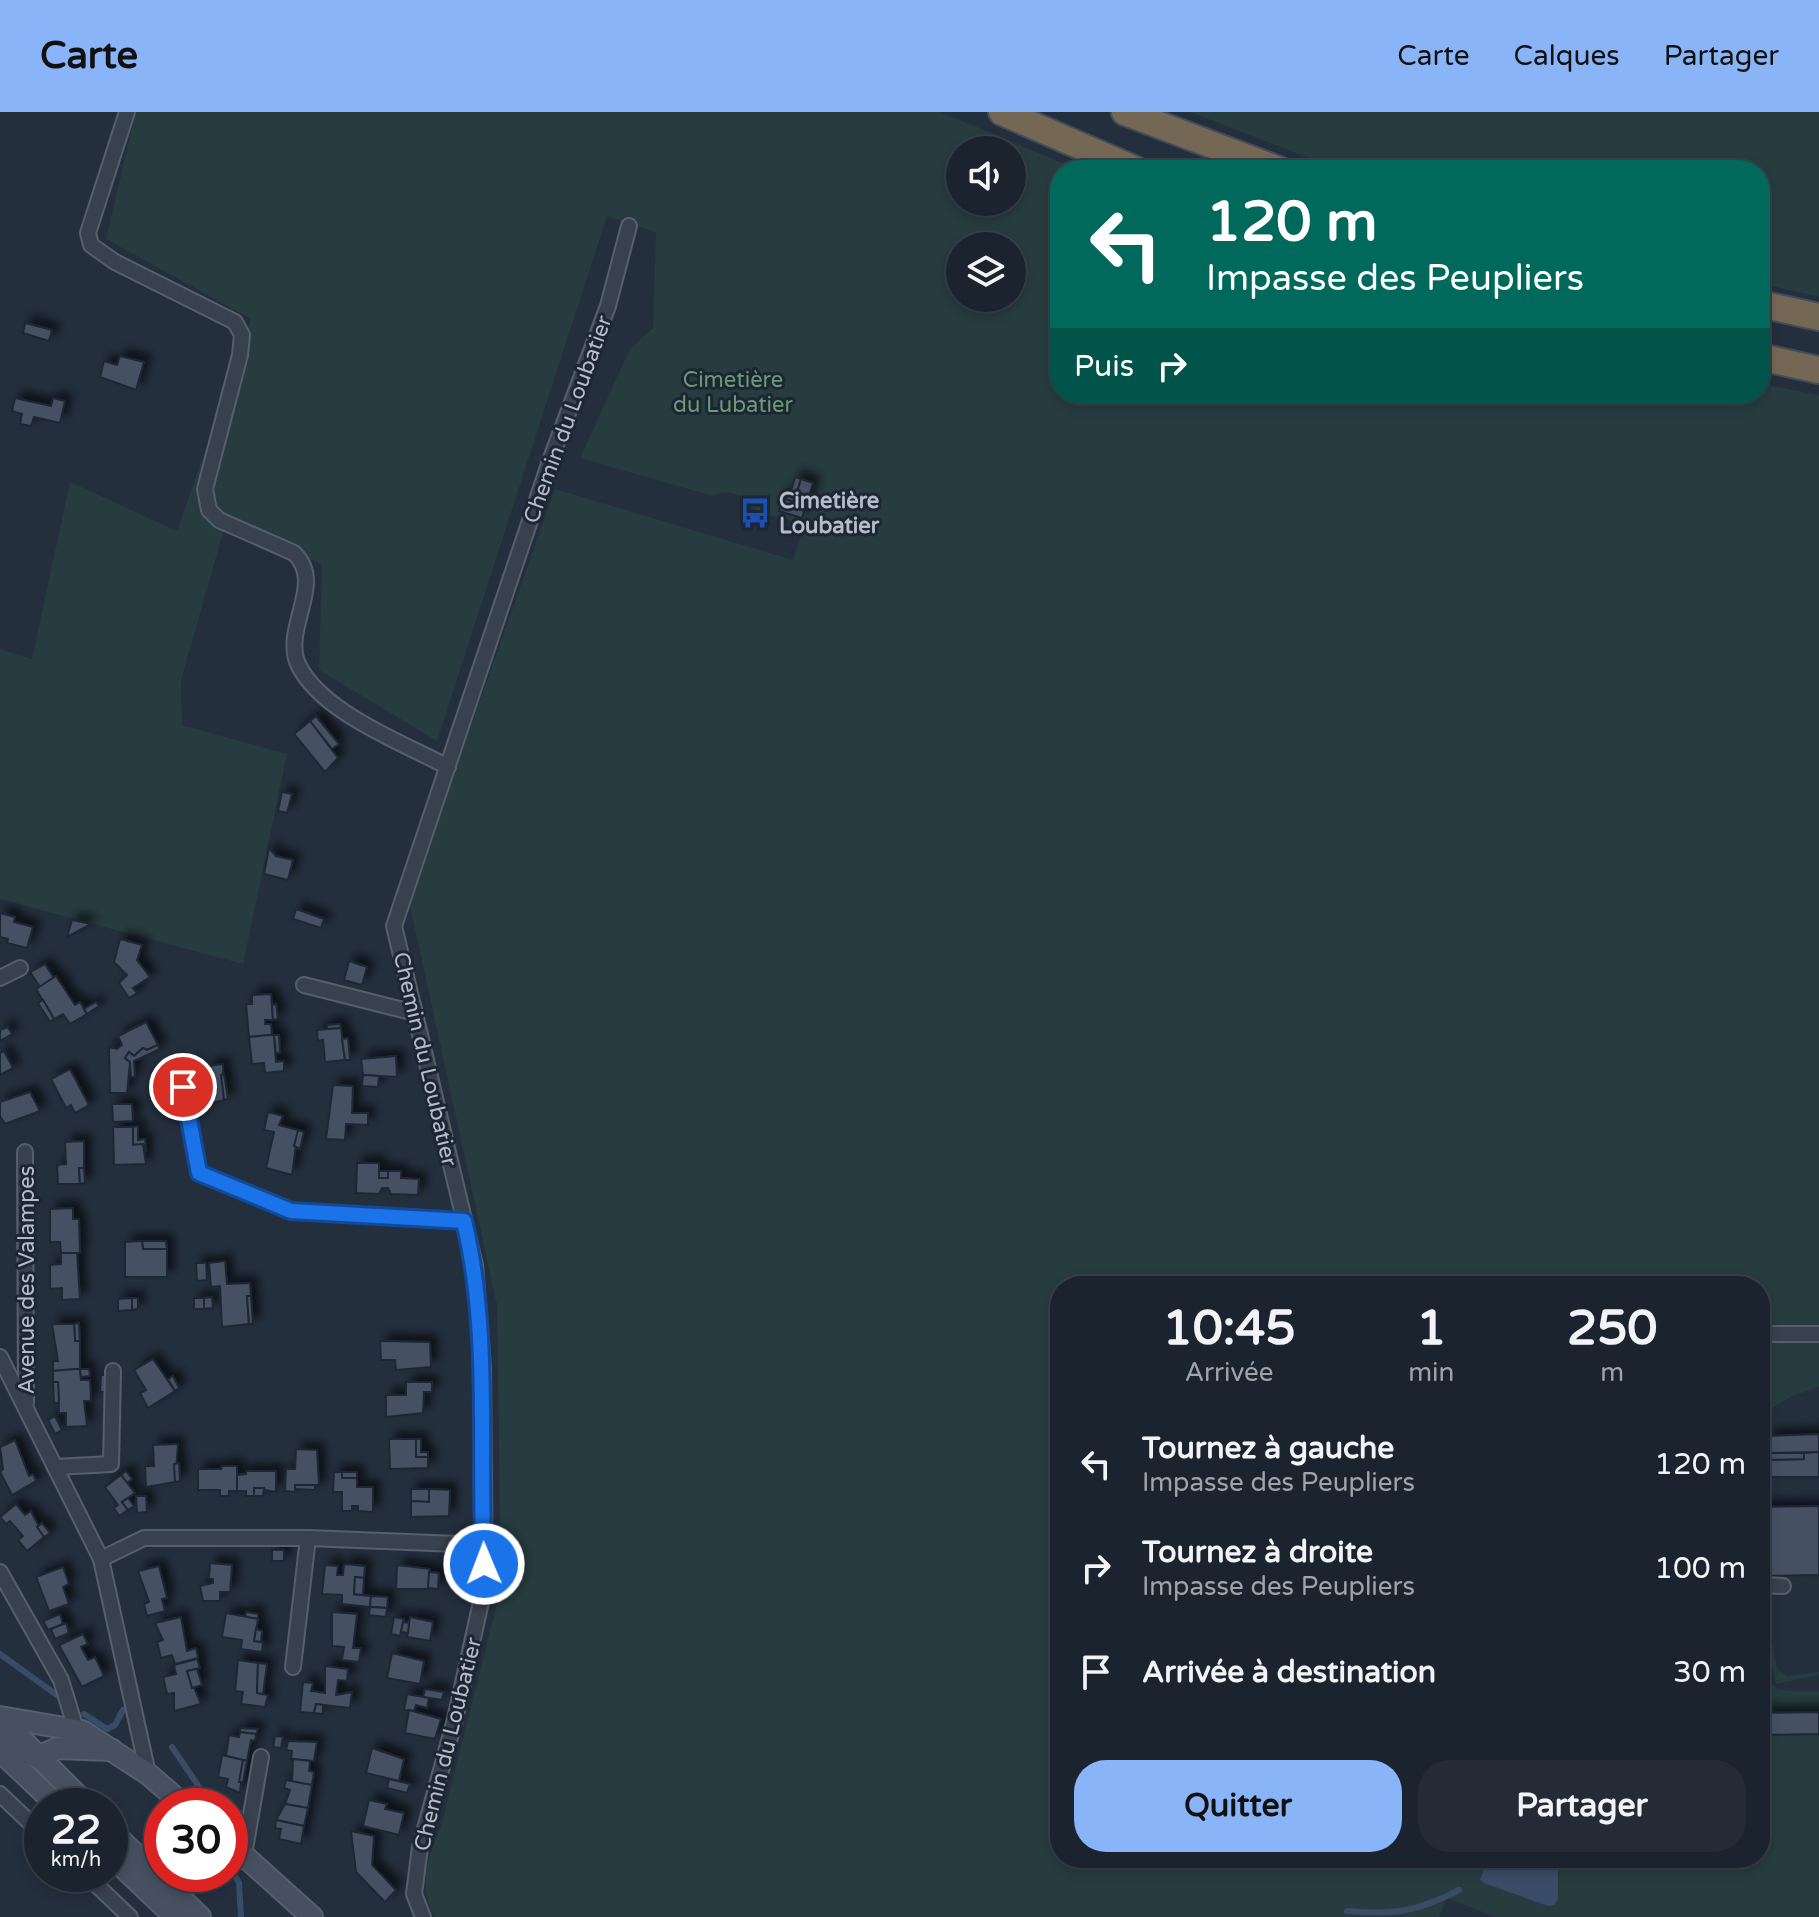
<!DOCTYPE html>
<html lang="fr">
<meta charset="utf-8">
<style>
:root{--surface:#1b232e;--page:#242b36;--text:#f1f3f6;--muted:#a0a4aa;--line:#39404a;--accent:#8ab4f8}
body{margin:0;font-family:"Varela Round",sans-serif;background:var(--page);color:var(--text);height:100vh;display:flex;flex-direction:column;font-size:30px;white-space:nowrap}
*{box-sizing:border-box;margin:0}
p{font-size:26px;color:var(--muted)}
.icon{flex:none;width:44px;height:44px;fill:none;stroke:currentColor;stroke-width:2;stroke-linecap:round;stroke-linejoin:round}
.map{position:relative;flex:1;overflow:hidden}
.panel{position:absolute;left:1050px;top:1164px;width:720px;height:592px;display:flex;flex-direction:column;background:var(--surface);border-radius:32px;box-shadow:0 4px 12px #0003,0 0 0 2px var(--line)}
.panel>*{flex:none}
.banner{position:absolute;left:1050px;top:48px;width:720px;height:244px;border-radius:32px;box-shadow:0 4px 12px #0003,0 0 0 2px var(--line);background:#00695c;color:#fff;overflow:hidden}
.buttons{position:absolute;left:946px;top:24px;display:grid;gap:16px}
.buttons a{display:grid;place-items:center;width:80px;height:80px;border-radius:50%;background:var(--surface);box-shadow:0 4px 12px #0003,0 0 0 2px var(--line);font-size:40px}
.speed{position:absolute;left:24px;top:1676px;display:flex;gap:16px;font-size:40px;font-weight:700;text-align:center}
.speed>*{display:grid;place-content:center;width:104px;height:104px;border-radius:50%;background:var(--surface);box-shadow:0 4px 12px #0003,0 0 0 2px var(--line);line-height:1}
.speed small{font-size:20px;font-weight:400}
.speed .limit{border:12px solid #d22;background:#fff;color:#111}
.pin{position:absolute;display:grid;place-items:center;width:68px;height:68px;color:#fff;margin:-34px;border:4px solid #fff;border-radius:50%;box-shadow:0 2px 8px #0007}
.me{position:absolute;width:88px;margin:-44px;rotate:359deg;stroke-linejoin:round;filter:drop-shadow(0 0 6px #0008)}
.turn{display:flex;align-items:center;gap:28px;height:168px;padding:0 24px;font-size:36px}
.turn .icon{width:104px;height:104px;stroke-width:2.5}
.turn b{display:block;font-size:56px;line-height:68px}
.then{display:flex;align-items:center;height:76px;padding:0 24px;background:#0003;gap:16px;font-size:30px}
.eta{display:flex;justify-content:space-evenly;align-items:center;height:136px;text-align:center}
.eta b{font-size:48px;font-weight:800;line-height:56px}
.action{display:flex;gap:16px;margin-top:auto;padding:16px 24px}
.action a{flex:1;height:92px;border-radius:32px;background:var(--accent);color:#111;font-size:32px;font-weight:800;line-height:92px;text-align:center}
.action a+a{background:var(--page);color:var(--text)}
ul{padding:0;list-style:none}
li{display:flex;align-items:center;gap:24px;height:104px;padding:0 24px}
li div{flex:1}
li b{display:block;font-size:30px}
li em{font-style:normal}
header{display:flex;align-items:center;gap:48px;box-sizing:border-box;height:112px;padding:0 40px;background:var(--accent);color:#111}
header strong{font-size:38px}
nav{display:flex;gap:44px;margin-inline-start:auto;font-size:28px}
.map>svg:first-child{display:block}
.green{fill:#263c3f;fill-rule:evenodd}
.water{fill:#394c67}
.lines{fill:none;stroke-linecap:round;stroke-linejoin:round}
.stream{stroke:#394c67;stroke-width:6}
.building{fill:#455162;stroke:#1f2835;stroke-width:2;filter:url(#shadow)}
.street-casing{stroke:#565f6c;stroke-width:18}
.secondary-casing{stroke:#565f6c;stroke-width:24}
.highway-casing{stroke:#434c59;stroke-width:30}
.street{stroke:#38414e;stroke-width:14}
.secondary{stroke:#465061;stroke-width:20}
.highway{stroke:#746855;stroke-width:26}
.route-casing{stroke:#114b97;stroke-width:20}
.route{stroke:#1a73e8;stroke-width:14}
.labels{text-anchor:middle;stroke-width:6;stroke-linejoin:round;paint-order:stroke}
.park-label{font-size:22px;fill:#6b9a76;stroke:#1d2633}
.street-label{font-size:22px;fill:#b4bcc9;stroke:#1d2633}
.poi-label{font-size:22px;font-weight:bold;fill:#b4bcc9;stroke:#1d2633;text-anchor:start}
</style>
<header>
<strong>Carte</strong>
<nav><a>Carte</a><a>Calques</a><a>Partager</a></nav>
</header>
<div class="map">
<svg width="1819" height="1805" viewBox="0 0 1819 1805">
<defs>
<filter id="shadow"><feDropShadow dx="7" dy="-7" stdDeviation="4" flood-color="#0009"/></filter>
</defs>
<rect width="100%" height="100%" fill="#242f3e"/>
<g class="green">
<path d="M136,0H941L1079,58H1060V282H1760V272L1819,283V1214H1760V1174H1060V1746H1760V1532H1766C1766,1583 1771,1579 1819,1579V1805H1495L1447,1786L1439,1805H435C416,1773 429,1743 442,1711L501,1476L497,1193L409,789L555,377L793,448L805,412C790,408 774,405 759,400C742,393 739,372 713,384L580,346L630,237L653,216L656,120L607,104L437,629L319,558L322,453L228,403L181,568L182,613L287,642L243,852L0,787V537L32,547L70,370L177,419L251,207L106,127ZM960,38H1012V90H960ZM960,134H1012V186H960Z"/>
<polygon points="1190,0 1819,0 1819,185 1760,171 1760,58 1340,58"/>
<polygon points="1760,1231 1819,1231 1819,1275 1792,1284 1760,1304"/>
<polygon points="1770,1520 1777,1557 1787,1564 1819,1560 1819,1563 1776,1572 1768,1531"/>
</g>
<polygon class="water" points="1488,1746 1558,1746 1558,1787 1554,1793 1548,1794 1484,1771 1480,1768"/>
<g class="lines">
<g class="stream">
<polyline points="0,1542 65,1589"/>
<polyline points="84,1602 107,1617 115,1613 123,1598"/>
<polyline points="172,1635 212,1694"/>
<polyline points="230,1754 239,1771 241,1805"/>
<path d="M1347,1799C1394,1803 1417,1800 1459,1778"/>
</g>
</g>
<g class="building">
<polygon points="25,211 52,218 49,229 23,221"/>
<polygon points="120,244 144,250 136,278 100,265 104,249 117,253"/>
<polygon points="15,286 51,294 53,286 65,289 60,311 34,305 31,314 20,312 22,302 12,299"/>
<polygon points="795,365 801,367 794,390 782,386 784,381 790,383"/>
<polygon points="801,367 813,371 802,406 779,399 782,386 794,390"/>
<polygon points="316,604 339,632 332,637 310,609"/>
<polygon points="310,609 338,646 325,660 294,622"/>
<polygon points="282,680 292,682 287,701 278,699"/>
<polygon points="269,736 276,744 293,748 288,768 264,762"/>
<polygon points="296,797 324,807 321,816 293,807"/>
<polygon points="0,801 15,805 14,810 33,815 27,836 7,831 8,827 0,825"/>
<polygon points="72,808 91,812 67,825"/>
<polygon points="120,827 142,833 137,848 150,865 133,876 137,881 129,886 119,871 127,863 114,850"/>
<polygon points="349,849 367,855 362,873 344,868"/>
<polygon points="45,852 54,866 40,875 30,860"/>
<polygon points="56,864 75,893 80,890 87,902 70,912 63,902 54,907 36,877"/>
<polygon points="271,882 273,908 265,908 265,912 271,912 272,923 249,925 246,892 252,892 252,883"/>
<polygon points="43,888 54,907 50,910 38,891"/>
<polygon points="96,890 99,894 87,902 84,897"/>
<polygon points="276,892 278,907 273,908 272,893"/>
<polygon points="146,910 158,933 147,938 143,936 134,944 129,940 125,946 130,950 127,981 110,981 109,935 117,937 122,933 118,924"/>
<polygon points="340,912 341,916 327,917 327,913"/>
<polygon points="8,915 12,922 0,929 0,918"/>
<polygon points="341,916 345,948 325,950 323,928 318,929 317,918"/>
<polygon points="270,923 274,923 276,950 284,949 284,959 265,961 264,951 252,952 249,925"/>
<polygon points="274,923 279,923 280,941 276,941"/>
<polygon points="348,926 350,948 345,948 342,927"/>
<polygon points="158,933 160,937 134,949 135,965 131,965 130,950 125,946 129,940 134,944 143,936 147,938"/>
<polygon points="4,939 13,956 0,963 0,941"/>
<polygon points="396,944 397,965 363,963 361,947"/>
<polygon points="223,952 224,988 197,995 195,978 206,977 208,954"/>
<polygon points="70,957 89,993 75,1001 71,993 66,996 51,967"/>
<polygon points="224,962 228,987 224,988 221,963"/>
<polygon points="363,963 379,964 378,975 362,974"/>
<polygon points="333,973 353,974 352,1001 368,1001 368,1013 346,1012 345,1028 326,1027"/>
<polygon points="30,980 40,999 5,1012 0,1004 0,990"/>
<polygon points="112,992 132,992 133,1009 113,1010"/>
<polygon points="268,1000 283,1004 279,1013 298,1018 292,1063 266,1056 274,1020 264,1018"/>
<polygon points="138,1014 138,1028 145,1027 146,1040 143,1032 133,1033 133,1015"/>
<polygon points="113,1015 133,1015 133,1033 143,1032 146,1052 114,1053"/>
<polygon points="298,1018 304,1020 300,1037 294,1034"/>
<polygon points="84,1029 84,1056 79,1056 80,1072 58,1072 57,1053 66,1052 65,1030"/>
<polygon points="357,1051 379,1051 379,1066 388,1066 388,1059 401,1059 401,1066 419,1067 418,1083 391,1082 388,1076 382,1076 379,1082 356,1081"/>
<polygon points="79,1056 84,1056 85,1071 80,1072"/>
<rect x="379" y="1059" width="9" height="7"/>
<polygon points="73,1096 73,1107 79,1107 80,1141 61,1141 60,1130 50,1130 50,1097"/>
<polygon points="142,1129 166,1129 167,1137 143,1137"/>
<polygon points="142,1129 143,1137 167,1137 167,1165 125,1165 125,1130"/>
<polygon points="61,1141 77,1141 80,1187 62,1188 62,1176 50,1177 50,1153 61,1152"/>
<polygon points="225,1149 227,1172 250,1171 251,1184 247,1184 249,1212 222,1215 220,1174 211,1175 209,1151"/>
<polygon points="196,1151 206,1151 207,1168 197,1169"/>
<polygon points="247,1184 251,1184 253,1212 249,1212"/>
<polygon points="212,1185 213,1196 204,1197 204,1186"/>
<polygon points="132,1186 138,1186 138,1197 132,1198"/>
<polygon points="132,1186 132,1198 118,1199 118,1187"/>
<rect x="194" y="1186" width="10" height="11"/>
<polygon points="79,1211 80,1229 75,1229 74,1212"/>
<polygon points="52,1212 74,1212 75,1229 80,1229 80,1257 53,1259 53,1249 58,1249"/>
<polygon points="380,1229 430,1230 431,1255 396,1258 395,1248 381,1248"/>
<polygon points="153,1247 175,1279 148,1296 140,1281 146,1278 134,1258"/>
<polygon points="75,1257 80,1257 81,1268 90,1268 91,1289 84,1289 87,1314 66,1315 66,1301 59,1301 58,1270 53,1270 53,1259"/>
<polygon points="80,1257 89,1257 90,1264 81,1265"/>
<polygon points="101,1263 107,1263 107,1280 100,1280"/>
<polygon points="173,1264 179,1276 175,1279 168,1267"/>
<polygon points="53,1270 58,1270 59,1291 54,1291"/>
<polygon points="406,1270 432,1270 432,1280 424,1280 423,1301 386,1305 386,1283 406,1283"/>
<polygon points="55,1304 62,1318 55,1322 48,1308"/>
<polygon points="1819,1322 1819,1340 1768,1341 1768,1324"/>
<polygon points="389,1327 416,1327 416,1345 428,1345 428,1356 390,1357"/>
<polygon points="416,1327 421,1327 421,1340 428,1340 428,1345 416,1345"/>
<polygon points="15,1328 29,1364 33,1362 36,1369 12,1383 0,1360 3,1357 0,1335"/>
<polygon points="178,1332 175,1370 146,1375 145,1354 154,1354 153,1333"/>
<polygon points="296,1337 317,1338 319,1373 295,1373 295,1380 285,1379 286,1357 295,1357"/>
<polygon points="1819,1340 1819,1365 1760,1365 1760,1341 1768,1341 1768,1348 1804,1347 1804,1341"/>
<polygon points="1768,1341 1804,1341 1804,1347 1768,1348"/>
<polygon points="179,1351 180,1369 175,1370 174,1352"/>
<polygon points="222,1354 237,1354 237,1379 229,1379 229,1384 220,1384 220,1378 198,1378 198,1357 221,1357"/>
<polygon points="126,1359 132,1367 127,1371 121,1363"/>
<polygon points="246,1359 276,1359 276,1380 254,1376 254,1384 246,1384 246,1379 237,1379 237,1363 246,1362"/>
<polygon points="334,1360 342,1360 342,1366 357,1366 357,1375 373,1375 373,1400 358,1399 358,1394 352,1394 352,1399 342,1399 342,1380 333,1380"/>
<rect x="342" y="1360" width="15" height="6"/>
<polygon points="121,1363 135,1381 122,1390 128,1398 119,1404 114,1396 118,1393 105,1375"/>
<polygon points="295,1373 315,1373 315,1378 295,1377"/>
<polygon points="254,1376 264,1376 263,1384 254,1384"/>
<polygon points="411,1377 429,1377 429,1390 411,1389"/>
<polygon points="429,1377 450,1378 449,1404 411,1405 411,1389 429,1390"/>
<polygon points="136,1384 146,1384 147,1400 137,1401"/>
<polygon points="128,1386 134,1394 128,1398 122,1390"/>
<polygon points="16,1392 25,1403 31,1399 44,1425 27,1439 18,1428 23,1424 10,1409 6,1412 0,1405"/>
<polygon points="1819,1394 1819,1463 1760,1464 1760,1395"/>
<polygon points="42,1411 50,1421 44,1425 37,1415"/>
<rect x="272" y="1438" width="12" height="11"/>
<polygon points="210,1451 232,1453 230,1480 220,1480 220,1489 203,1489 200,1474 213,1471 213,1467 209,1467"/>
<polygon points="344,1452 365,1454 364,1466 355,1465 354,1482 371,1484 370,1495 342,1492 342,1483 322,1482 325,1453 338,1454 337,1463 343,1463"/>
<polygon points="397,1453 430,1457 428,1477 396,1477"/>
<polygon points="159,1454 167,1486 162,1487 165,1499 147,1504 144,1492 149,1490 138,1459"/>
<polygon points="63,1455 69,1472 63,1475 69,1492 49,1499 36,1465"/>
<polygon points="429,1460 439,1461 438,1477 428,1476"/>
<polygon points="355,1465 364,1466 363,1483 354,1482"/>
<polygon points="371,1484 388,1485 387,1496 370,1495"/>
<polygon points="370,1495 387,1496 386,1505 369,1503"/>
<polygon points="246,1500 258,1502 258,1507 245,1505"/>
<polygon points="332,1500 357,1502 353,1536 361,1536 359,1550 342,1548 344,1535 332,1534"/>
<polygon points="226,1501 258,1507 254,1529 263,1530 262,1540 241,1537 242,1528 222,1525"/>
<polygon points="60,1502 63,1512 48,1518 43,1509"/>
<polygon points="181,1505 187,1539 196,1536 198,1546 175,1552 172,1543 161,1546 157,1530 163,1528 155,1511"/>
<polygon points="394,1505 404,1507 400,1524 391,1522"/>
<polygon points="410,1505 433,1510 430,1529 407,1525"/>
<polygon points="403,1510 409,1511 408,1521 401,1520"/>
<polygon points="66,1511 69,1521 55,1527 51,1517"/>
<polygon points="256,1517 262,1519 261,1530 254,1529"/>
<polygon points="83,1522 88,1532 81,1535 88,1548 95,1545 104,1564 82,1575 59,1533"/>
<polygon points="392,1541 424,1549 420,1572 387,1566"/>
<polygon points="197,1547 200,1556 187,1559 201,1592 174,1599 174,1581 167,1582 163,1565 176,1562 174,1553"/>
<polygon points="238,1548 258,1551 257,1581 268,1583 265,1595 241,1592 243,1580 235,1579"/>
<polygon points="258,1551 267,1552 263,1582 257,1581"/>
<polygon points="325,1554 348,1557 347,1569 338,1568 336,1583 352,1580 350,1596 316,1592 314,1601 300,1600 303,1570 313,1571 311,1579 325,1581"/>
<polygon points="197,1557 202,1573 192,1576 187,1559"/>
<polygon points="425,1577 444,1580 442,1588 423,1585"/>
<polygon points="407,1582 429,1586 427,1596 416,1593 414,1599 404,1598"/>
<polygon points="316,1592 323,1593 323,1602 314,1601"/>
<polygon points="409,1598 441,1607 435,1627 405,1621"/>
<polygon points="1819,1600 1819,1622 1764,1623 1763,1601"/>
<polygon points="240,1616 258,1617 256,1622 240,1620"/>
<polygon points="240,1620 256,1622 255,1629 251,1628 247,1649 226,1644 229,1623 239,1625"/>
<polygon points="275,1624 283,1625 281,1636 273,1635"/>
<polygon points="288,1629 317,1630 314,1649 291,1647 292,1639 286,1638"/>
<polygon points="372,1636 404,1647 399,1669 366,1661"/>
<polygon points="222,1643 243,1648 240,1681 226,1675 228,1667 218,1665"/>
<polygon points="293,1647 310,1649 309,1659 314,1660 312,1673 292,1670"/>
<polygon points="243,1648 247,1649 243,1670 239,1670"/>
<polygon points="389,1667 410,1672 407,1681 387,1676"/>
<polygon points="286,1668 312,1673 308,1696 285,1692 290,1678 284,1676"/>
<polygon points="369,1688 387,1692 385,1697 404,1701 399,1723 363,1714"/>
<polygon points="285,1692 308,1696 304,1714 276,1708"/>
<polygon points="276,1708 304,1714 301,1732 279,1727 281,1717 275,1716"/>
<polygon points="351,1719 374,1724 372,1753 396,1778 385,1790 356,1760"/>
</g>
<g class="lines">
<g class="street-casing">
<g id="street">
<path d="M127,0L88,121L91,133L115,150L235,210L242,223L240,243L205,377L209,398L219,408L294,441C326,471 282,516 298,552C320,600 403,631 448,655"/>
<polyline points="0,866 20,856"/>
<polyline points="304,873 415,901"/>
<polyline points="183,975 199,1061 291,1099 464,1109"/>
<polyline points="25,1040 26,1291"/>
<polyline points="1760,1222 1819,1222"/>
<polyline points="0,1245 101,1447 148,1662"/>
<polyline points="55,1355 111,1352 113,1259"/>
<polyline points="101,1447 144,1426 308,1426 483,1433"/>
<polyline points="0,1460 61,1568 78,1624"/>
<polyline points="1760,1473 1783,1474"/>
<polyline points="293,1555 308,1426"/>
<polyline points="0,1682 42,1722"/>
<polyline points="244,1743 261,1645"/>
<polyline points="85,1762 130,1805"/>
<polyline points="423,1805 414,1782 420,1735 455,1607 485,1472 483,1255 475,1153 394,814 550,349 608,194 629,114"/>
</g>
</g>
<g class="secondary-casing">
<g id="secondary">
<polyline points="0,1605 82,1619 148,1662 185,1694"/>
<polyline points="0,1606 88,1694"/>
<polyline points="0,1627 16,1642 25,1643 40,1644 58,1636 112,1638"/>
<polyline points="0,1639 58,1694"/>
<polyline points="110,1718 200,1805"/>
<polyline points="230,1731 312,1805"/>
<polyline points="110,1743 175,1805"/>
</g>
</g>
<g class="highway-casing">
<g id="highway">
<polyline points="1002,0 1136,58"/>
<polyline points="1125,0 1279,58"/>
<polyline points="1760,192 1819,205"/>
<polyline points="1760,245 1819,258"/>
</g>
</g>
<use href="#street" class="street"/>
<use href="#secondary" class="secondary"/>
<use href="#highway" class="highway"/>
</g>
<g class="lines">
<g class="route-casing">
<path id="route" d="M183,975L199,1061L291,1099L464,1109C491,1222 478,1337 484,1452"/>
</g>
<use href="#route" class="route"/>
</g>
<defs>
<g id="bus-bare" transform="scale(2.4)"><path d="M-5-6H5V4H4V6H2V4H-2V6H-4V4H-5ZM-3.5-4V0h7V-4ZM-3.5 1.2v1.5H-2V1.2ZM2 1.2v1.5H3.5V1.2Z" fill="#1a4fb4" stroke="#1d2633" stroke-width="2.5" paint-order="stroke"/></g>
</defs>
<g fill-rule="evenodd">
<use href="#bus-bare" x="755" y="401"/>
</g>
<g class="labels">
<g class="park-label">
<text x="733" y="275">Cimetière<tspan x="733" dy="25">du Lubatier</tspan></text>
</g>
<g class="street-label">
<text transform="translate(567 307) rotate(-70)" y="8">Chemin du Loubatier</text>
<text transform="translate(426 947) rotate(77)" y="8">Chemin du Loubatier</text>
<text transform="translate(26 1168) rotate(-90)" y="8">Avenue des Valampes</text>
<text transform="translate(447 1632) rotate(-76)" y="8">Chemin du Loubatier</text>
</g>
<g class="poi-label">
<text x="779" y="396">Cimetière<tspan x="779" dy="25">Loubatier</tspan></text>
</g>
</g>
</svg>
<div class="buttons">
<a><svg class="icon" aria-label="sound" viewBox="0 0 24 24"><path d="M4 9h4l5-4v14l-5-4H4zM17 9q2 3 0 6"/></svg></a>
<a><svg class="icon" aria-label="layers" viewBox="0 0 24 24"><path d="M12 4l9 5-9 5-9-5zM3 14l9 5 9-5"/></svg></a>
</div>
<div class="speed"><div>22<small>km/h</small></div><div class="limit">30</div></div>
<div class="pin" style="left:183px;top:975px;background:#d93025"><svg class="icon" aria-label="arrive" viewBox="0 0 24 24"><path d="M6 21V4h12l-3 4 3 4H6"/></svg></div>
<svg class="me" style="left:484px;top:1452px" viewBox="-20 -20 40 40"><circle r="17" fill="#1a73e8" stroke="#fff" stroke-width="3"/><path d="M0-11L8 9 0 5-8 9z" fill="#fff"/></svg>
<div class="banner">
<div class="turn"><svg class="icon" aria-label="left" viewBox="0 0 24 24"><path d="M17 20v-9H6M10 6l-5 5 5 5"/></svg><div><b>120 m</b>Impasse des Peupliers</div></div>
<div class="then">Puis<svg class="icon" aria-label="right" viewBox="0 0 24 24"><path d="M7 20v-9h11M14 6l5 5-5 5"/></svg></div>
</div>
<section class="panel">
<div class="eta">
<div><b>10:45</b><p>Arrivée</p></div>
<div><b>1</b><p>min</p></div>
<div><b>250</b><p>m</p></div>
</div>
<ul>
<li><svg class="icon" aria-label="left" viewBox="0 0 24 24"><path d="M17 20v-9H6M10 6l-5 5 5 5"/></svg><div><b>Tournez à gauche</b><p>Impasse des Peupliers</p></div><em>120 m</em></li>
<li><svg class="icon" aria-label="right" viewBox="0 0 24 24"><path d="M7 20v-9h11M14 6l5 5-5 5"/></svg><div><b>Tournez à droite</b><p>Impasse des Peupliers</p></div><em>100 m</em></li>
<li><svg class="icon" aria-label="arrive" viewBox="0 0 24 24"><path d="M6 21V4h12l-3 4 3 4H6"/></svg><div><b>Arrivée à destination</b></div><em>30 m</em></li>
</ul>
<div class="action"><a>Quitter</a><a>Partager</a></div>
</section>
</div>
